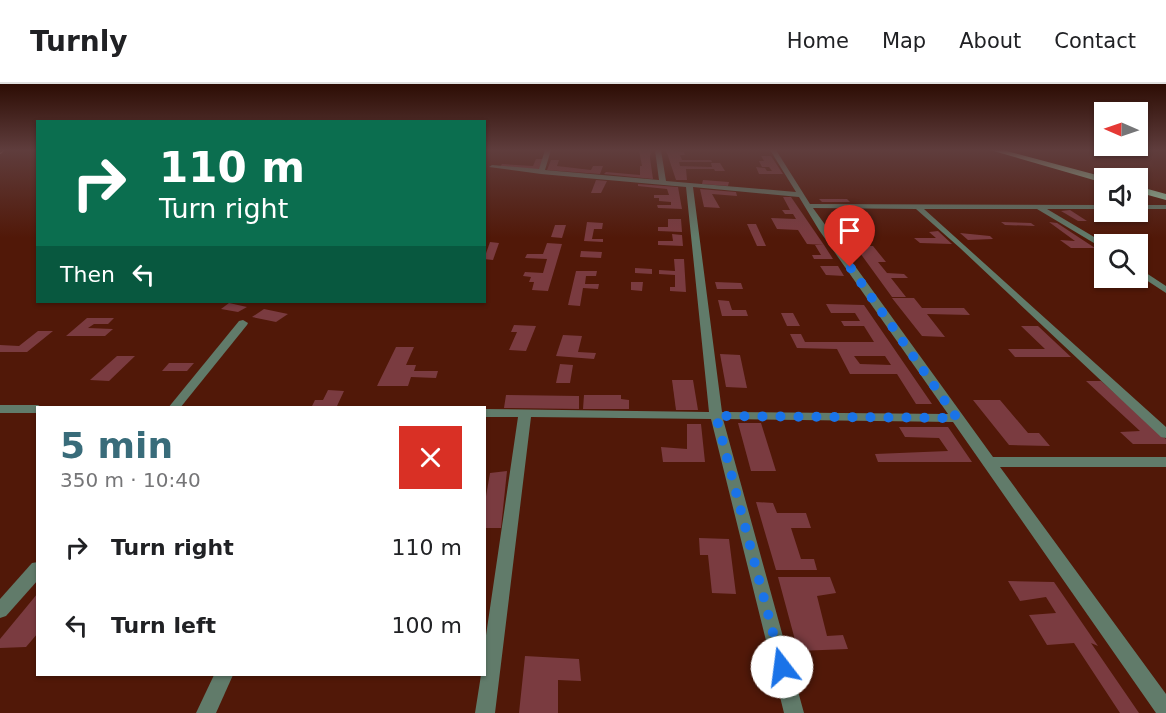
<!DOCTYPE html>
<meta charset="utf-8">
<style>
:root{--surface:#fff;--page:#f2f2f2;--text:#202124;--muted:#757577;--line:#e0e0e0;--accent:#396c7a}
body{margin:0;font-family:"DejaVu Sans",sans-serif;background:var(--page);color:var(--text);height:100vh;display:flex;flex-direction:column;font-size:22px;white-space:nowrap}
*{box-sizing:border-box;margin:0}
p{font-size:20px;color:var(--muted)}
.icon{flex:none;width:33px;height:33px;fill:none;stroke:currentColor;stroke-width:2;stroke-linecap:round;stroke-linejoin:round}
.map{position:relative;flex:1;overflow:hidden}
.drawer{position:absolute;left:36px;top:322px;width:450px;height:270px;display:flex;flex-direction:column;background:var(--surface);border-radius:0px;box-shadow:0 2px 4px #0004}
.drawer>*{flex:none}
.guide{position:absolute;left:36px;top:36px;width:450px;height:183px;border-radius:0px;box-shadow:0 2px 4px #0004;background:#0b6e4f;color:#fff;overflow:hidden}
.needle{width:39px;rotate:272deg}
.fabs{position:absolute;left:1094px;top:18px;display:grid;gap:12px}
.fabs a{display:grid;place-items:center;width:54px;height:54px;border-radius:0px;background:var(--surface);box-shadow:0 2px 4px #0004;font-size:30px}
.pin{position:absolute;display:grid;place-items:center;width:51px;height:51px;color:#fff;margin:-62px -26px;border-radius:50% 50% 50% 0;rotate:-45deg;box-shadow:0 0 6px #0007}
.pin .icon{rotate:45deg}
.me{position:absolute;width:66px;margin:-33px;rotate:345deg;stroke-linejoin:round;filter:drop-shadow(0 0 4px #0008)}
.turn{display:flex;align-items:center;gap:21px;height:126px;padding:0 24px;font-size:27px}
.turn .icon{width:78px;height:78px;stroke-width:2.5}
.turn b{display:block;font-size:42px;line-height:51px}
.then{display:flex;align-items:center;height:57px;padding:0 24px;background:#0003;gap:12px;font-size:22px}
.round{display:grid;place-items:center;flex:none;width:63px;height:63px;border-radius:0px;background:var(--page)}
.head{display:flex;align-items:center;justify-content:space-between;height:102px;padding:0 24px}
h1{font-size:36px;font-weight:600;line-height:45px;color:var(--accent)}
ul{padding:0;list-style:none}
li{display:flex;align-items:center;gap:18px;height:78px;padding:0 24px}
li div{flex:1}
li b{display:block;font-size:22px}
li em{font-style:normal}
header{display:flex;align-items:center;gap:36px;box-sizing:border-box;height:84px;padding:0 30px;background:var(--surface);border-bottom:2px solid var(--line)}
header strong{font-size:28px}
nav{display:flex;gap:33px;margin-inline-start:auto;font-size:21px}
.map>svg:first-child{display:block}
.building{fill:#7a3b40;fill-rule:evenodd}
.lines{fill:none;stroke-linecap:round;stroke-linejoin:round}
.minor{fill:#617b6a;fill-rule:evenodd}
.trunk{fill:#9ad7b1;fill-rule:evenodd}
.rail-casing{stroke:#d0a69a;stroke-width:4}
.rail{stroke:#511808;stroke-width:2;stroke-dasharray:8;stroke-linecap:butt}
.route{stroke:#1a73e8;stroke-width:10;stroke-dasharray:0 18}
</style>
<header>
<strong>Turnly</strong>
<nav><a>Home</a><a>Map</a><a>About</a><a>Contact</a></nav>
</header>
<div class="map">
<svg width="1166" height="629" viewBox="0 0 1166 629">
<rect width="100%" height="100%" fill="#511808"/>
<g class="building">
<polygon points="639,66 651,66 650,74 653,95 604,90 606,88 640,91 640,82 642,82"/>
<polygon points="666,66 684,68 685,71 680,71 682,76 711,76 712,78 679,78 680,82 712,83 711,79 720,79 725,87 715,87 714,85 686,85 687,96 676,96"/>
<polygon points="761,72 771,72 783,90 759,90 756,83 765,84 767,87 772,87 769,83 762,83 759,77 764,77"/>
<polygon points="536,75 543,75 539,86 500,83 502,80 533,82"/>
<polygon points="551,76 559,76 557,82 591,86 593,82 603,82 600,90 547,86"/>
<polygon points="596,96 607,97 601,109 591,109"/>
<polygon points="703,96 729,98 728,102 702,100"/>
<polygon points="638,100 678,103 682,125 658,124 657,121 671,121 671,118 659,117 659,114 654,114 654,111 669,111 667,105 638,102"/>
<polygon points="700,105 736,108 737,112 712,110 720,124 704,123"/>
<polygon points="783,113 791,113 824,161 807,160 798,146 777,145 771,134 796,135 793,130 785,130 782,126 790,126"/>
<polygon points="819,115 847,115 850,118 822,118"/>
<polygon points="1070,126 1087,137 1078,137 1061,127"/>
<polygon points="668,135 681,135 682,148 658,147 658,143 668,143"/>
<polygon points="587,138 603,139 602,145 594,145 592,155 603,155 603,158 584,157"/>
<polygon points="1001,138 1031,139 1035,142 1005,141"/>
<polygon points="1049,138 1057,139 1095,164 1071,164 1060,156 1075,157"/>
<polygon points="747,140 756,140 766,162 757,162"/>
<polygon points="555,141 566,141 562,154 551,153"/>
<polygon points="938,147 952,160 920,159 914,154 936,154 929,148"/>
<polygon points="960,149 990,152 993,155 968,156"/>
<polygon points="672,150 682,151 683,162 658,161 658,157 673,157"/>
<polygon points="846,152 862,152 870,161 854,161"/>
<polygon points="490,158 499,159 493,176 484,175"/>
<polygon points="547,159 562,160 548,207 532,206 534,198 529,198 531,193 523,192 525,188 543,189 547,175 525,174 527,170 543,170"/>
<polygon points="815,161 824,161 833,175 814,175 812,171 821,171"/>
<polygon points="855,162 873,162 886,178 878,178 887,189 904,190 908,194 891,194 906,213 892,213"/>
<polygon points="581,167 602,168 601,174 580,173"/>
<polygon points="674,175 684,175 686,208 670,207 670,203 675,203 675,191 659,190 659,186 675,187"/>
<polygon points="820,182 838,182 844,192 826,191"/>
<polygon points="635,184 652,185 652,190 635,189"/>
<polygon points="576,187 597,187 596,192 586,192 585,200 599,200 598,205 583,204 580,222 568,221"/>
<polygon points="631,198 643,198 642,207 631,206"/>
<polygon points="715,198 741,199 743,205 717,205"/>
<polygon points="892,214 914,214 922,224 964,224 970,231 927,230 945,253 922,252"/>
<polygon points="718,216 729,217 732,226 746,226 748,232 722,232"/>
<polygon points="229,219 247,223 238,228 221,225"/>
<path d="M826,220L864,221L932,320H916L897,290H850L837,265L797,264L790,250H801L805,258H874L864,242H844L841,237H860L855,229H831ZM854,272H885L891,281L860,280Z"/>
<polygon points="264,225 288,230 276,238 252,233"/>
<polygon points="781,229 793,229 800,242 787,242"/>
<polygon points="87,234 114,234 108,240 94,240 88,244 113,245 105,252 66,252"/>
<polygon points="514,241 536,242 526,267 509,266 517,248 511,248"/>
<polygon points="1021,242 1038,242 1071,273 1015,273 1008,265 1045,265"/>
<polygon points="38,247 53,247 27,268 0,268 0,261 19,262"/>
<polygon points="563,251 582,252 578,268 596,269 594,275 556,272"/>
<polygon points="396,263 414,263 406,281 416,281 414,287 438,287 436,294 411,293 408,302 377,302"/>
<polygon points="720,270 740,271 747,304 726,303"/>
<polygon points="117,272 135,272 109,297 90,296"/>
<polygon points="169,279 194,279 187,287 162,287"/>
<polygon points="560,280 573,281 570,299 556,299"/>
<polygon points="672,296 693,296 698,326 676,326"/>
<polygon points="1086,297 1101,297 1166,355 1166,360 1133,360 1120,348 1140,347"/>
<polygon points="328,306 344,307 337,322 312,322 315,316 323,316"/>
<polygon points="506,311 579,312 579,325 504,324"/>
<polygon points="584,311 621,311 621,315 629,316 629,325 583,325"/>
<polygon points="973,316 1000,316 1028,349 1039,349 1050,362 1009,361"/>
<polygon points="738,339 761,339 776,387 751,387"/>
<polygon points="687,340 701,340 705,378 663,378 661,363 687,365"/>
<polygon points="899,343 948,343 972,378 878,378 875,370 948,367 939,354 905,353"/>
<polygon points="507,387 501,444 484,444 484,424 490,389"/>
<polygon points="756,418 773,419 777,429 806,429 811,444 791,444 801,475 814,475 817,486 776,486"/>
<polygon points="699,454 729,455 736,510 712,509 708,471 700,471"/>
<polygon points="778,493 830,493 836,509 817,512 827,552 843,551 848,565 798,567"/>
<polygon points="1008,497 1054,498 1098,562 1091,559 1139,629 1120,629 1074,559 1047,561 1029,531 1056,529 1046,513 1020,517"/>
<polygon points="38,509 38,549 26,563 0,564 0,555"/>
<polygon points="525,572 579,575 581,597 558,596 558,629 519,629"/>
</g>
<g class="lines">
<g class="minor">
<path d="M545,66H551L545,86L659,96L655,66H661L666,97L796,108L770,66H776L810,120L1104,121V125H1047L1106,160H1104V165L1037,125H924L1166,343V354L1161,353L960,164L916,125L813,124L993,373H1166V383H1000L1166,610V629H1156L953,338L723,335L804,629H784L711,335L531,333L495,629H475L481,591H484V565L518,333H484V325L709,328L686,103L541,90L489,83L492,81L539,85ZM693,103L799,113L819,146L948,330L722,328Z"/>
<rect x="1137" y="121" width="29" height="4"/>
<polygon points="1137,183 1166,202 1166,209 1137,190"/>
<polygon points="243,236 248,239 247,241 180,324 168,324 239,237"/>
<polygon points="0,321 38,321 43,324 38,324 38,329 0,329"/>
<polygon points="38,478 38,496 6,532 0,534 0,515 32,479"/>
<polygon points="214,591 233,591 216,629 196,629"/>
</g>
<g class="trunk">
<polygon points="990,66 1003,66 1108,94 1104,94 1104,99"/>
<polygon points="1137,102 1166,110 1166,116 1137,108"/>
</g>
<g class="rail-casing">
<polyline id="rail" points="0,68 2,66"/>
</g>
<use href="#rail" class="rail"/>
</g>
<linearGradient id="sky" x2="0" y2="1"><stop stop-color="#2d0d04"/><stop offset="0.43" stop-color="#5f3d3d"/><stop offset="1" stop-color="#5f3d3d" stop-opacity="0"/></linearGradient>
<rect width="1166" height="154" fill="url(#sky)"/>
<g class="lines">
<polyline class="route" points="782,583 716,332 957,334 850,183"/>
</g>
</svg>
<div class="fabs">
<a><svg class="needle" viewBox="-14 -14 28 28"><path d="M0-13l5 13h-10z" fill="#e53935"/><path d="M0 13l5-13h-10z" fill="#757577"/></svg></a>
<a><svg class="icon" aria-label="sound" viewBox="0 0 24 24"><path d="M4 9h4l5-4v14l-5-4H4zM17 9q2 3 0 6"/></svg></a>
<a><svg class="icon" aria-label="search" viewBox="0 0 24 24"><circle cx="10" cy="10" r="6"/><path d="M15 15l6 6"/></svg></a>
</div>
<div class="pin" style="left:850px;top:183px;background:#d93025"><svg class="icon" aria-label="arrive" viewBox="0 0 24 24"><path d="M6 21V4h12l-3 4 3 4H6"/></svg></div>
<svg class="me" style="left:782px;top:583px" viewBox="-20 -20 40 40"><circle r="19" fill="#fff"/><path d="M0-13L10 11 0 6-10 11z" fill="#1a73e8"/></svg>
<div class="guide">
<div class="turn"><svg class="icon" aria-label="right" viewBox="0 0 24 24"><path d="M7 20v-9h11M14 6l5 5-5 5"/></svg><div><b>110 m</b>Turn right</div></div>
<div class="then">Then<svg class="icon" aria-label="left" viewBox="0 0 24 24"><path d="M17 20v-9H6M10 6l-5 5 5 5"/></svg></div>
</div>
<section class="drawer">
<div class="head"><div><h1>5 min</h1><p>350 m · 10:40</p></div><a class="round" style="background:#d93025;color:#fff"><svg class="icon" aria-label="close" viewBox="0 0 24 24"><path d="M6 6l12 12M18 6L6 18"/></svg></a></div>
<ul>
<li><svg class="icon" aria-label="right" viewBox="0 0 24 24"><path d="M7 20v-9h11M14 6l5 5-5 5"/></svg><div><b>Turn right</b></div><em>110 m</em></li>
<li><svg class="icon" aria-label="left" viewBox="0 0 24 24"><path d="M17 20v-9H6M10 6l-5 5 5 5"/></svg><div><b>Turn left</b></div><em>100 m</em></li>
</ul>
</section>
</div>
